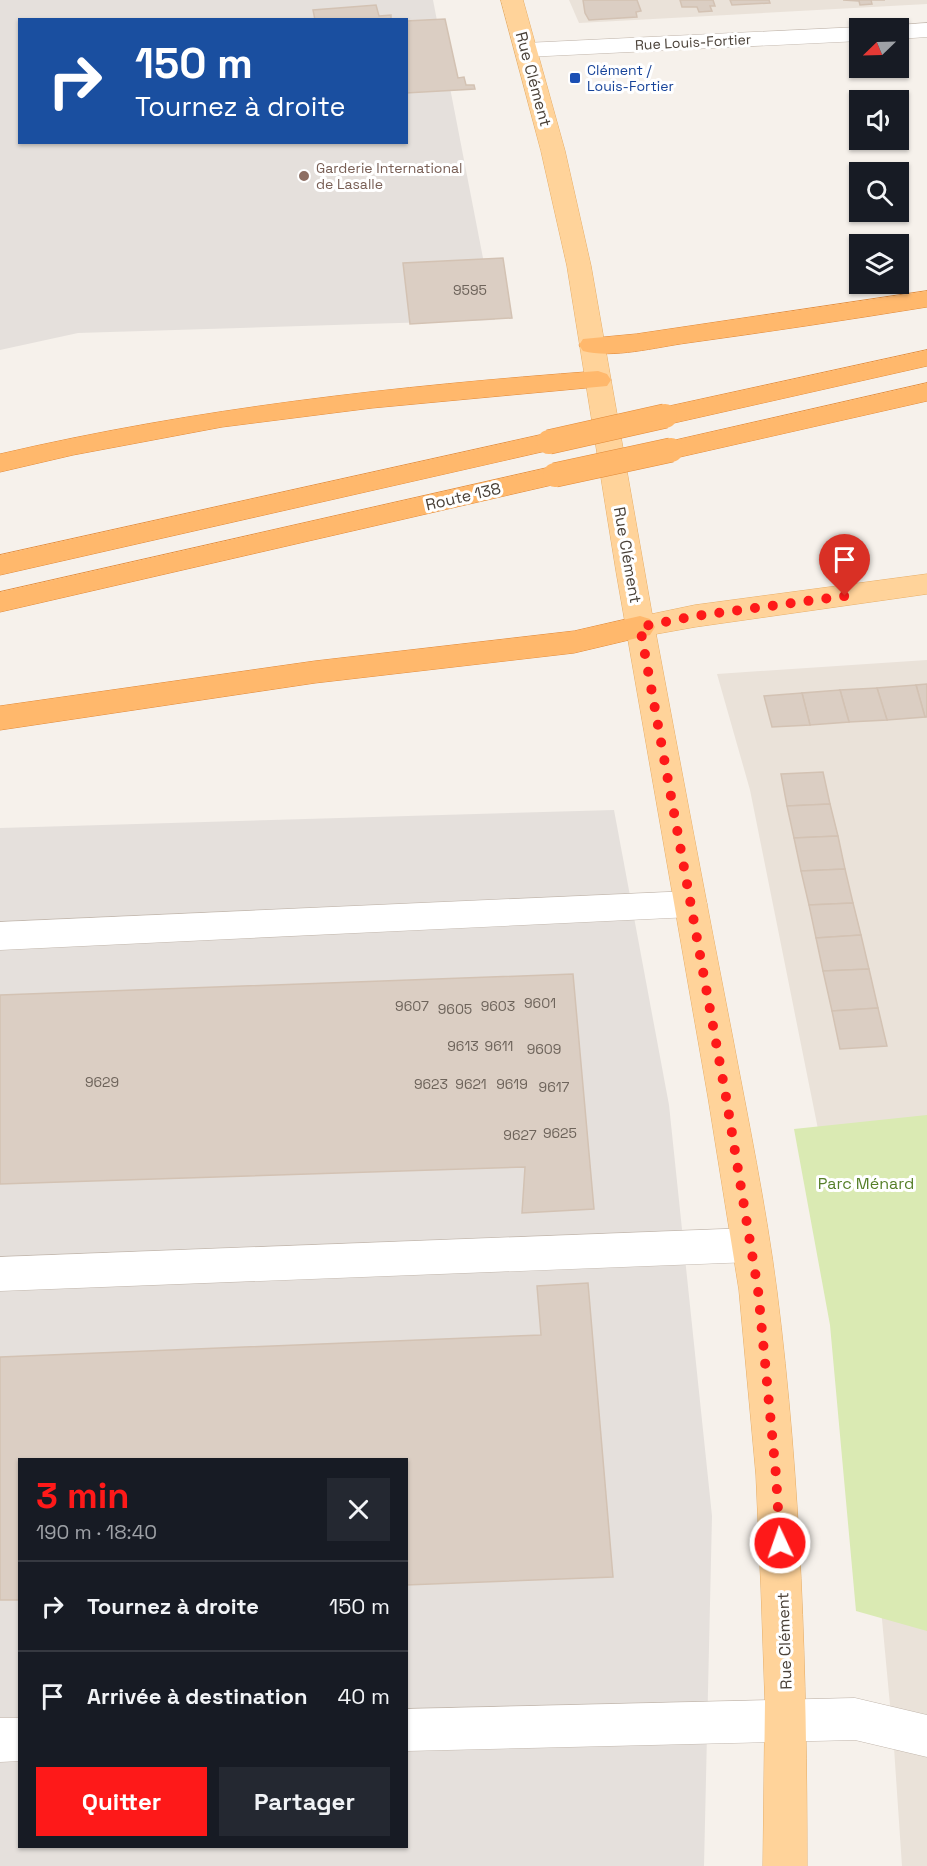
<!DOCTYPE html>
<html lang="fr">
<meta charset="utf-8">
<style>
:root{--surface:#171b24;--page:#242831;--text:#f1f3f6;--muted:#9ea1a6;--line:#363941;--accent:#fe1919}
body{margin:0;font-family:"Space Grotesk",sans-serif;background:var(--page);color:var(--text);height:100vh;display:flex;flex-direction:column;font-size:22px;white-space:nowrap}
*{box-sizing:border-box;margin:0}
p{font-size:20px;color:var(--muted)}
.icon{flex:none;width:33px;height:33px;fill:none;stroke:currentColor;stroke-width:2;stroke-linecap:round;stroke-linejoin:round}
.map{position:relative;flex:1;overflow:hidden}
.drawer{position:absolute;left:18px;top:1458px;width:390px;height:390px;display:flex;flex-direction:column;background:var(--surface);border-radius:0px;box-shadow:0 2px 4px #0004}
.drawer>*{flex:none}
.guide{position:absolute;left:18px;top:18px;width:390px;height:126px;border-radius:0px;box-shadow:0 2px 4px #0004;background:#1a4fa0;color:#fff;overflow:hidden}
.needle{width:39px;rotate:247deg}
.controls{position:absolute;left:849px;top:18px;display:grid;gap:12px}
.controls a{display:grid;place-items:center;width:60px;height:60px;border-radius:0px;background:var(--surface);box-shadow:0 2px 4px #0004;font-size:30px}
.pin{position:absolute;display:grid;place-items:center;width:51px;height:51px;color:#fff;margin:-62px -26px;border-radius:50% 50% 50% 0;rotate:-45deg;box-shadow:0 0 6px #0007}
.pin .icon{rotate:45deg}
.me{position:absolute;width:66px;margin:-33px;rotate:357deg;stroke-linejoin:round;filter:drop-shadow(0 0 4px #0008)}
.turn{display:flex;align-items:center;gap:21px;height:126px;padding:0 18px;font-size:27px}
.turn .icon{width:78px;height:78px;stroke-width:2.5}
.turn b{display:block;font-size:42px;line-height:51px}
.round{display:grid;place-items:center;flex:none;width:63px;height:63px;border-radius:0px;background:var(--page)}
.headline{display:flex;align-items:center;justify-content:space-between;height:102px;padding:0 18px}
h1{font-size:36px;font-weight:700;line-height:45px;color:var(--accent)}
.action{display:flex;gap:12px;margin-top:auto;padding:12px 18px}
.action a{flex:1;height:69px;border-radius:0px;background:var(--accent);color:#fff;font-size:24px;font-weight:700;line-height:69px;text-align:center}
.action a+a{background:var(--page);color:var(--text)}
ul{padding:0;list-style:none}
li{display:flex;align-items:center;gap:18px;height:90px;padding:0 18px;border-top:2px solid var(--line)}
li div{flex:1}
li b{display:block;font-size:22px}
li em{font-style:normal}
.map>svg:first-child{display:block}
.residential{fill:#eae2d9}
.industrial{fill:#e5e0dc;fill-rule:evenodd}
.green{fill:#daeab3}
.building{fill:#dbcec3;stroke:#d3c2b3;stroke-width:1.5}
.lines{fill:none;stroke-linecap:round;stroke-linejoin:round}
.minor-casing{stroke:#c2b7ad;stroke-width:1}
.major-casing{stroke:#e7ae67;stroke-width:1}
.highway-casing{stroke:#e28a39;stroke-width:1}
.minor{fill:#fff;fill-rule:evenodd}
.major{fill:#ffd39a;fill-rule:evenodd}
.highway{fill:#ffb86c;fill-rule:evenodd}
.highway-bridge-casing{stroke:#e28a39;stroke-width:25;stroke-linecap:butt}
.highway-bridge{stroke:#ffb86c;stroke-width:24}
.route{stroke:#fe1919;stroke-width:10;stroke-dasharray:0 18}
.transit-dot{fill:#1a4fb4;stroke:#fff;stroke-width:2}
.education-dot{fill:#8d6e63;stroke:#fff;stroke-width:2}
.labels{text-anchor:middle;stroke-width:6;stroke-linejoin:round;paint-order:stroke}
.far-street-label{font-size:14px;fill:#4a4138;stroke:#fff}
.far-transit-label{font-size:14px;fill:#164399;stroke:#fff;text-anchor:start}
.far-education-label{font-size:14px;fill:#785e54;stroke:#fff;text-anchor:start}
.number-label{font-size:14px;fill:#6e645b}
.street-label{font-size:16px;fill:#4a4138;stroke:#fff}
.park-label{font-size:16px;fill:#567f29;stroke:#fff}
</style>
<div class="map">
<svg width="927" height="1866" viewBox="0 0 927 1866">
<rect width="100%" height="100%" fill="#f6f1eb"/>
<g class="residential">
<polygon points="569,0 927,0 927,4 579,23"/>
<polygon points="927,660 927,1866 902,1866 894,1748 864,1426 835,1214 750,790 717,674"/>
</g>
<g class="industrial">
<path d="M0,0H433L495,320L78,333L0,350ZM20,20H406V142H20Z"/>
<path d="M614,810L669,1105L712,1516L704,1866H0V828ZM20,1460H406V1846H20Z"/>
</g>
<polygon class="green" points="927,1115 927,1631 856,1611 830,1325 794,1129"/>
<g class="building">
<polygon points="583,0 637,0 641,11 636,12 637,17 589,20 585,13"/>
<polygon points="680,0 713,0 715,6 710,6 712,11 699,12 697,7 682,7"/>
<polygon points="730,0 769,0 770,3 732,5"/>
<polygon points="843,0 885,0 871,0 872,4 860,5 859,1"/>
<polygon points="376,5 379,16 391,15 391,20 315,20 313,10"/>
<polygon points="445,19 458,78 464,77 466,85 474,85 475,89 406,93 406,21"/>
<polygon points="503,258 512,318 410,324 403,263"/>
<polygon points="927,684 927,717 925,717 916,685"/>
<polygon points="916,685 925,717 887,720 877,688"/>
<polygon points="877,688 887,720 849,722 840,690"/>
<polygon points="840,690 849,722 810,725 802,693"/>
<polygon points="802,693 810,725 772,727 764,696"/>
<polygon points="823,772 830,804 787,806 781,774"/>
<polygon points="830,804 838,836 794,838 787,806"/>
<polygon points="838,836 845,869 801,871 794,838"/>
<polygon points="845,869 853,903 809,905 801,871"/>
<polygon points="853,903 861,935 816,938 809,905"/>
<polygon points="861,935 869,969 823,971 816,938"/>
<polygon points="869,969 878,1008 832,1011 823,971"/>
<polygon points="573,974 594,1209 522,1213 525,1167 0,1184 0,995"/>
<polygon points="878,1008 887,1046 840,1049 832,1011"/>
<polygon points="588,1283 613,1577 406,1585 406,1460 20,1460 20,1600 0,1600 0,1357 541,1335 537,1286"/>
</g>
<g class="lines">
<g class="minor-casing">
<g id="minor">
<polygon points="927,23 927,37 898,39 898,28 890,28 898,25"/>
<polygon points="860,27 864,28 860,28 860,41 526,57 518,55 515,50 518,45 526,43"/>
<polygon points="691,891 703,895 707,904 703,913 691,917 0,950 0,922"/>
<polygon points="751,1228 764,1233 769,1245 764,1257 751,1262 0,1291 0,1257"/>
<polygon points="855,1698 927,1715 927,1757 855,1740 406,1751 406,1709"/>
<polygon points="0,1718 20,1718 20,1761 0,1762"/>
</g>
</g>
<g class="major-casing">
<path id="major" d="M501,0H523L565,151L591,266L652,614L695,605L927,574V594L695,627L656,634C681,768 706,901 732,1034C748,1119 766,1206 777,1292C801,1483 807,1674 807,1866H763L765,1701L761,1588L756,1475L739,1290L708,1097L616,571L567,266L541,151Z"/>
</g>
<g class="highway-casing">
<g id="highway">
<path d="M927,291V307C847,320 767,332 687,343C657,347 612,359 583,351L579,345L583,339L636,334Z"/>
<polygon points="927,350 927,366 665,425 656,422 652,416 656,410 665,407"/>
<path d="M598,371L607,374L611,380L607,386L372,408L222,427L73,455L0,472V454C197,408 396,386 598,371Z"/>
<polygon points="927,383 927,401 671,459 661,456 658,450 661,444 671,441"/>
<polygon points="549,433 559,436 562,442 559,448 0,575 0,555"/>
<polygon points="555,466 565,468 569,475 565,482 0,612 0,592"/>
<polygon points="640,616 650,619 655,627 650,635 574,653 315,683 0,730 0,706 315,661 574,631"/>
</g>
</g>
<use href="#minor" class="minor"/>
<use href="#major" class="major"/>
<use href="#highway" class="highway"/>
<g class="highway-bridge-casing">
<g id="highway-bridge">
<polyline points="549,442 665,416"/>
<polyline points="555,475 671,450"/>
</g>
</g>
<use href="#highway-bridge" class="highway-bridge"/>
</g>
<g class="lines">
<polyline class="route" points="780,1543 776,1475 758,1290 726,1097 640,627 695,616 845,596"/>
</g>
<rect class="transit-dot" x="569" y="72" width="12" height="12" rx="3"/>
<circle class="education-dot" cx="304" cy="176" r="6"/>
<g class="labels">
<g class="far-street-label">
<text transform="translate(693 42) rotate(-3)" y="5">Rue Louis-Fortier</text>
</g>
<g class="far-transit-label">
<text x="587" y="75">Clément /<tspan x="587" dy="16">Louis-Fortier</tspan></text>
</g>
<g class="far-education-label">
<text x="316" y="173">Garderie International<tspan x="316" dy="16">de Lasalle</tspan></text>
</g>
<g class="number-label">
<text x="470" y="295">9595</text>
<text x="540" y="1008">9601</text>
<text x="412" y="1011">9607</text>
<text x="498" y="1011">9603</text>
<text x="455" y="1014">9605</text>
<text x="463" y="1051">9613</text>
<text x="499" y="1051">9611</text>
<text x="544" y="1054">9609</text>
<text x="102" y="1087">9629</text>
<text x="431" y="1089">9623</text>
<text x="471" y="1089">9621</text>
<text x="512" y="1089">9619</text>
<text x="554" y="1092">9617</text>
<text x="560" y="1138">9625</text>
<text x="520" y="1140">9627</text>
</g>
<g class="street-label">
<text transform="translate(534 79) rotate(75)" y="6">Rue Clément</text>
<text transform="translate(463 496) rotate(-13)" y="6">Route 138</text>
<text transform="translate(628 555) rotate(80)" y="6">Rue Clément</text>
<text transform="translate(784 1641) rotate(-92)" y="6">Rue Clément</text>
</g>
<g class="park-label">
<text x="866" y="1189">Parc Ménard</text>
</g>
</g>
</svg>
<div class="controls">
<a><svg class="needle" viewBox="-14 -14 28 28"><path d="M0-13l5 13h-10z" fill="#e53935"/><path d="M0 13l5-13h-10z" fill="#9ea1a6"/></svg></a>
<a><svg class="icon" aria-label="sound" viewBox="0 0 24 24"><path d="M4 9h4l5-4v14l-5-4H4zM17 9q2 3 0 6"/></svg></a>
<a><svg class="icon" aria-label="search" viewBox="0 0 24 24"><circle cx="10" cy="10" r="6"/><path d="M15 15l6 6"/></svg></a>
<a><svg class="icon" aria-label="layers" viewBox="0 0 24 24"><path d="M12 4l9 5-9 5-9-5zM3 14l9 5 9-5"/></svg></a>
</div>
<div class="pin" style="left:845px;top:596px;background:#d93025"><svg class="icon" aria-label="arrive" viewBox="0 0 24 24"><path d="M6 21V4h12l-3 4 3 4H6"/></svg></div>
<svg class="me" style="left:780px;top:1543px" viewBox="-20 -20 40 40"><circle r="17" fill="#fe1919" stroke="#fff" stroke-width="3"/><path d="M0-11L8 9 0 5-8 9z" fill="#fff"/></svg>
<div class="guide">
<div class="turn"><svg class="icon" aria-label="right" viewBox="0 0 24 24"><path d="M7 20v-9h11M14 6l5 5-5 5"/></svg><div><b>150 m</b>Tournez à droite</div></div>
</div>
<section class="drawer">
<div class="headline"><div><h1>3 min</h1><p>190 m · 18:40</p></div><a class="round"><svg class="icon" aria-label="close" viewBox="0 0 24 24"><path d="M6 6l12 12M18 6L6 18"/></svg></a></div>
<ul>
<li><svg class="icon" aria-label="right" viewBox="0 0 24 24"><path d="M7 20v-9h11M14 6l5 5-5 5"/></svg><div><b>Tournez à droite</b></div><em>150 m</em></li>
<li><svg class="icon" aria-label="arrive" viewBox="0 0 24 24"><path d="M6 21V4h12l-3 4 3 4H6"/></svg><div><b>Arrivée à destination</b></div><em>40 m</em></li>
</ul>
<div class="action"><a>Quitter</a><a>Partager</a></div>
</section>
</div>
